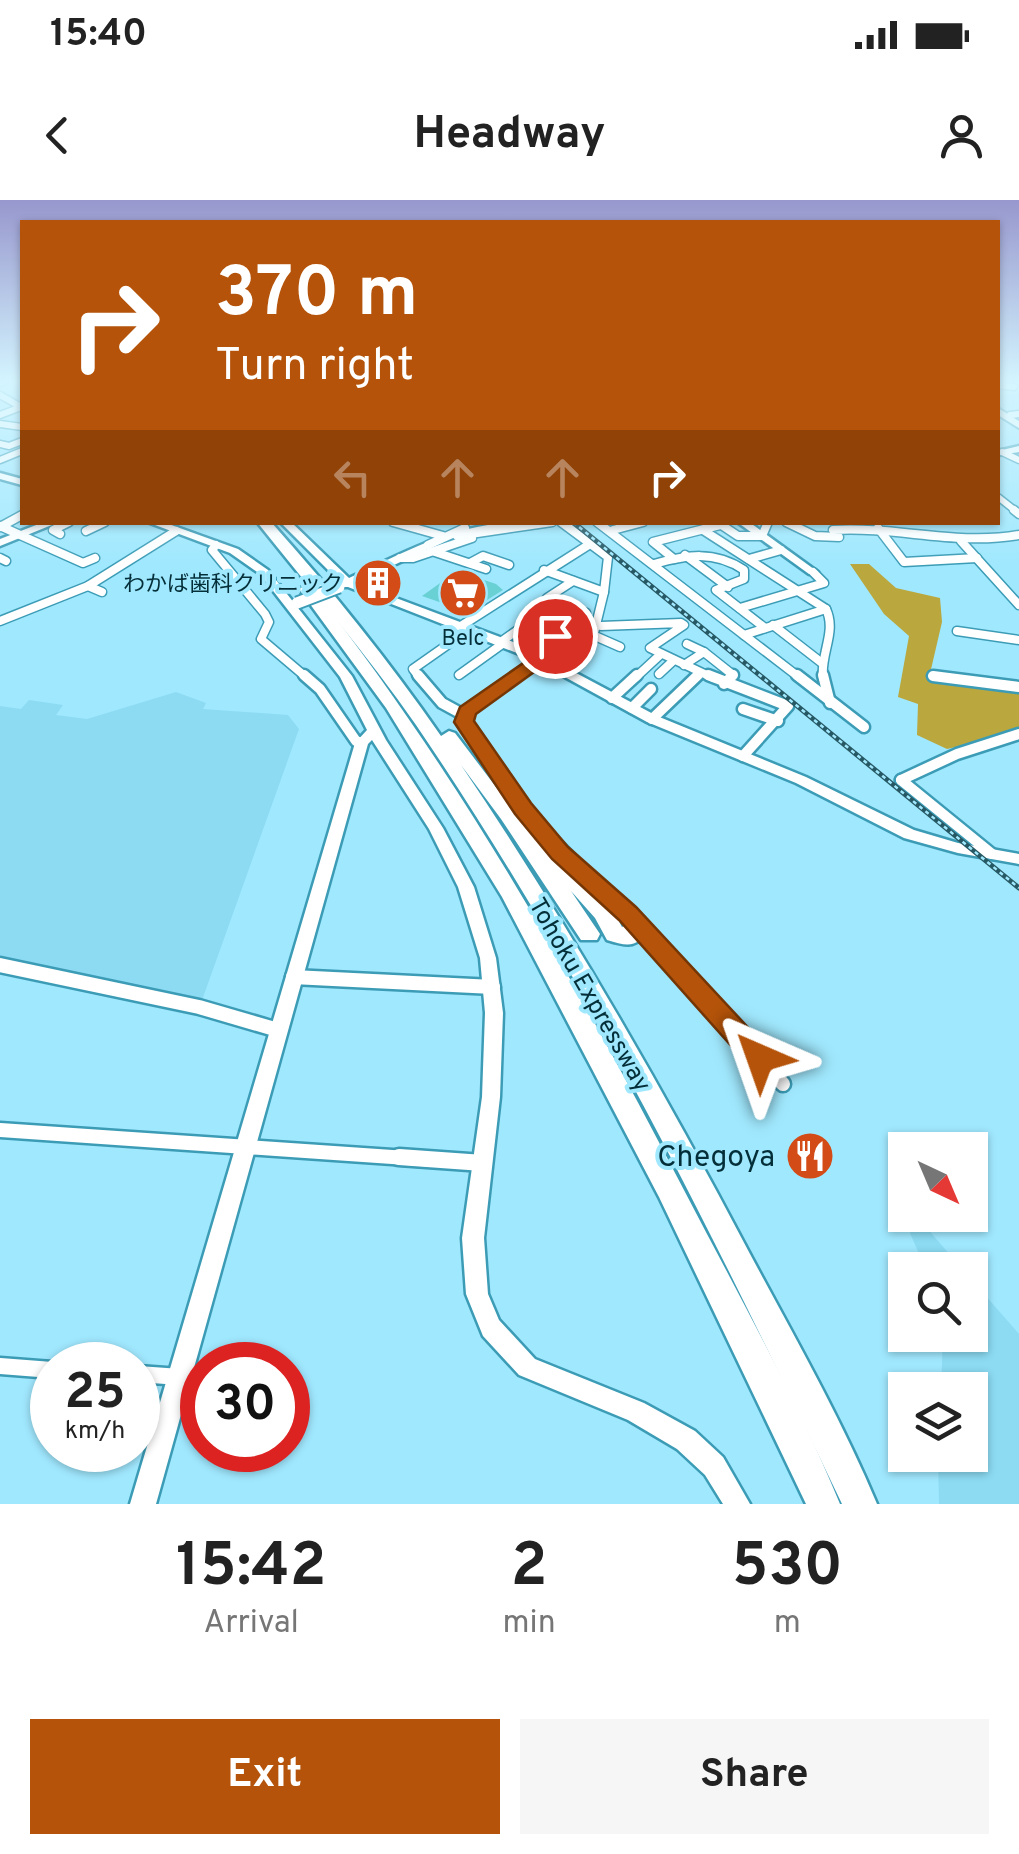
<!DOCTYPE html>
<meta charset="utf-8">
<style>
:root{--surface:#fff;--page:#f6f6f6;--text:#222;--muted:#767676;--accent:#b45309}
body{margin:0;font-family:Overpass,"Noto Sans JP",sans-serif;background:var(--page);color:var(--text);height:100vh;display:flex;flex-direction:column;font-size:38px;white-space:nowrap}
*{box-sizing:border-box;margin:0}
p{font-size:32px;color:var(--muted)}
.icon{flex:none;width:55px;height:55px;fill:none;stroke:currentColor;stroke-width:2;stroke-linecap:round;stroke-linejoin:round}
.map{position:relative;height:1304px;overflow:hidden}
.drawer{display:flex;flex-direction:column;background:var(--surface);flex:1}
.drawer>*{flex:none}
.top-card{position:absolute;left:20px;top:20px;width:980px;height:305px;border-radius:0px;box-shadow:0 2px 8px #0004;background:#b45309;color:#fff;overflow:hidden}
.needle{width:65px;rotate:136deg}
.controls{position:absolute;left:888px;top:932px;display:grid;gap:20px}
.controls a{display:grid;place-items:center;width:100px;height:100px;border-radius:0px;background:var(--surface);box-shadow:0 2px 8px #0004;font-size:50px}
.speed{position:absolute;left:30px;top:1142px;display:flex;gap:20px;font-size:50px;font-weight:700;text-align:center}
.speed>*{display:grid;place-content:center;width:130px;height:130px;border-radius:50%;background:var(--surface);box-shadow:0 2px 8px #0004;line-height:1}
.speed small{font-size:25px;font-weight:400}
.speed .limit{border:15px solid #d22;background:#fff;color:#111}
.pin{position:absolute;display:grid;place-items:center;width:85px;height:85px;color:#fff;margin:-42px;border:5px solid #fff;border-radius:50%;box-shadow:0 2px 10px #0007}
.me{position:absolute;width:110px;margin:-55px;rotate:317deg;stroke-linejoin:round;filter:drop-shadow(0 0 8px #0008)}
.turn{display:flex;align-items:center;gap:35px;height:210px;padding:0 30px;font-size:45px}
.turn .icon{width:130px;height:130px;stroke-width:2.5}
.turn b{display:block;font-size:70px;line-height:85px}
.lanes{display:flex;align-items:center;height:95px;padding:0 30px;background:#0003;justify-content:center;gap:50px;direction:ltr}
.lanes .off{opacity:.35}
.eta{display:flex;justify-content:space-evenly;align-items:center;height:170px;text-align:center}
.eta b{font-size:60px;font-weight:700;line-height:70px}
.action{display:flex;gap:20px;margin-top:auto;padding:20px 30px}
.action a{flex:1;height:115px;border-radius:0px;background:var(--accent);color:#fff;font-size:40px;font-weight:700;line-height:115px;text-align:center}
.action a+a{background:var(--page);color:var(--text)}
.status{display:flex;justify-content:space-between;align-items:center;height:70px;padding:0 50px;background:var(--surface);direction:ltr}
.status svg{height:28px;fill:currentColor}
header{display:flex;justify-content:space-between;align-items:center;height:130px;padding:0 30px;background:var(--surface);font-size:45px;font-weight:700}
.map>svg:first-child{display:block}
.built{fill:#8cdbf3}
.forest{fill:#baa73e}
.building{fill:#69d0d4}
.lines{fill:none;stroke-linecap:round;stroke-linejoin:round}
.street-far4-casing{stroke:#3c9cb6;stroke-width:9}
.street-far3-casing{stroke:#3c9cb6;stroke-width:11}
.street-far2-casing{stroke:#3c9cb6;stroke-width:15}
.street-far1-casing{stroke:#3c9cb6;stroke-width:19}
.street-casing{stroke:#3c9cb6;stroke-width:21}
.secondary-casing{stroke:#3c9cb6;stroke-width:5}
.primary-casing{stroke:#3c9cb6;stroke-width:4}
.highway-casing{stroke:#3c9cb6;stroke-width:5}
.street-far4{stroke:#fff;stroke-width:6}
.street-far3{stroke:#fff;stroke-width:8}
.street-far2{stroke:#fff;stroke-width:10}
.street-far1{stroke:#fff;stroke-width:14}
.street{stroke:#fff;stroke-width:16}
.secondary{fill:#fff;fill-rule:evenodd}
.primary{fill:#fff;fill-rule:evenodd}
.highway{fill:#fff;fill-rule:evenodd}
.rail-casing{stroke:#275965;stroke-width:5}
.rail{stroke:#a0e8fe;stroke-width:2.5;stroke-dasharray:4;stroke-linecap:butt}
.secondary-bridge-casing{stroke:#3c9cb6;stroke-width:15;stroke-linecap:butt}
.secondary-bridge{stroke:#fff;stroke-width:11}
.route{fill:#b45309;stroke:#753606;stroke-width:2.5}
.labels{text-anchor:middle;stroke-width:8;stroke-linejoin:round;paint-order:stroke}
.far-poi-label{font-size:22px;fill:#042f39;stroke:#a0e8fe;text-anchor:end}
.street-label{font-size:25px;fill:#042f39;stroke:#a0e8fe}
.near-poi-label{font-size:30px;fill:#042f39;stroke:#a0e8fe;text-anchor:end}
</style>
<div class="status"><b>15:40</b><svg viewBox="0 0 49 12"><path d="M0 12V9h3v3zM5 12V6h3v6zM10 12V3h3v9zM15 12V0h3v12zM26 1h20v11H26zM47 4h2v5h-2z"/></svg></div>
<header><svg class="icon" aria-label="back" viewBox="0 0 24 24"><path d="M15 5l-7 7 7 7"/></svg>Headway<svg class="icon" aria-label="person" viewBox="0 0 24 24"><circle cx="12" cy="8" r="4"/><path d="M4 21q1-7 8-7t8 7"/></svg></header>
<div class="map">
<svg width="1019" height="1304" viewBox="0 0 1019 1304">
<rect width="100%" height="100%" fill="#a0e8fe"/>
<g class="built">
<polygon points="176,492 206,503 203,509 288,515 299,529 201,803 0,761 0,506 21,509 29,500 63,505 56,515 87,519"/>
<polygon points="920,1020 963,1070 926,1070 910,1033"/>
<polygon points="970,1078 1019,1134 1019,1304 939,1304 938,1255 970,1255 970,1190 941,1190 943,1135 970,1135"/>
</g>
<polygon class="forest" points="850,364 869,364 896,388 940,398 942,422 929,478 1019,488 1019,533 947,549 917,535 918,504 898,497 909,436 884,414"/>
<polygon class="building" points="457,371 496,384 503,390 468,412 422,396"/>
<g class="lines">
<g class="street-far4-casing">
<g id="street-far4">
<polyline points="0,183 5,181"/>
<polyline points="998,185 1014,187"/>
<polyline points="0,195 21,207 0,215"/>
<polyline points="1010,215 1019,214"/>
<polyline points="0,224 22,227"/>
<polyline points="0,244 9,246 22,241"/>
<polyline points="1002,252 1019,260"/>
<polyline points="0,260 22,251"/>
<polyline points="998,297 1017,312"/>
</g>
</g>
<g class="street-far3-casing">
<g id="street-far3">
<polyline points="1014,310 1019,314"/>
<polyline points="393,322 443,336"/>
<polyline points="597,322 800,478"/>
<polyline points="717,322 738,336 762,336 768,322"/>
<path d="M786,322L815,336L839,337L833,330C896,326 956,346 1019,335"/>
<polyline points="0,326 83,363 95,358"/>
<polyline points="0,327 22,315"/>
<polyline points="878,328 904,362 977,358"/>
<polyline points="613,330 643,322"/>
<path d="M703,330L826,409C837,432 820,454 823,478"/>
<polyline points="86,331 105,322"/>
<polyline points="60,334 53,330 69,322"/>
<polyline points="457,336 552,322"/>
<polyline points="961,341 1019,405"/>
<polyline points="216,345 212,350 265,414 269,422 261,439 307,478"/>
<polyline points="428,345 465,328"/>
<polyline points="435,352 486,369"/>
<polyline points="685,355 728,387"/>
<polyline points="0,358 6,361"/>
<polyline points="400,358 413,358 472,338"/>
<polyline points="674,359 653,342 720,325"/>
<polyline points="749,359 781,350"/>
<polyline points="470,363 483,356 509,365"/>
<path d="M654,364C687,355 714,350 744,370V379L716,390L765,428"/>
<polyline points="544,370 604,392 608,357 561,322"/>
<polyline points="88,386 102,392"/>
<polyline points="740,408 824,383 813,372"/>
<polyline points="0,421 88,386 176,331"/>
<polyline points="773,425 822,463"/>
<polyline points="461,426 590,344"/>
<polyline points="601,426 681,423 684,425 650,448 713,478"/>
<polyline points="957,431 1019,440"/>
<polyline points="744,435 826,409"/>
<polyline points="595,436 620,447"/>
<polyline points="502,441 558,402"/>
<polyline points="687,444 704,452"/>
<polyline points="532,453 586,413 547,398 573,381"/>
<polyline points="684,465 704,452 733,475 730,478"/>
<polyline points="557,467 593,437 604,392"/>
<polyline points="659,474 674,460"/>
<polyline points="459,475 505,442"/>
<polyline points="933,476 947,478"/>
<polyline points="420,478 413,469 470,429"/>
<polyline points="635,478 661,454"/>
<polyline points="695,478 700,473"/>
</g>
</g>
<g class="street-far2-casing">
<g id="street-far2">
<polyline points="304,475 320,489 356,541 362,543"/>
<polyline points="418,475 442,503 464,515"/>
<polyline points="708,475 788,506 743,556"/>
<polyline points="797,475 864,527"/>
<polyline points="823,475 830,503"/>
<polyline points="933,476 1019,487"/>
<polyline points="724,484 733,475"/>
<polyline points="612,498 637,475"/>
<polyline points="632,508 651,489"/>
<polyline points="743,509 778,521"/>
<polyline points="652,519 698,475"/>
<polyline points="901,580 957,554 1019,534"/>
<polyline points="901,580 992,654"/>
</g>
</g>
<g class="street-far1-casing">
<g id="street-far1">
<polyline points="639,727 783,884"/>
<polyline points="0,765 199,807 278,830"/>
<polyline points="293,777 493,787"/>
<polyline points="0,930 436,960"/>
</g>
</g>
<g class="street-casing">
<g id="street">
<polyline points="399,957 483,963"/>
<polyline points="0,1166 52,1170"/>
<polyline points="138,1174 180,1177"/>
</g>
</g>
<g class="secondary-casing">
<g id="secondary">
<polygon points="1019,246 1019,252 998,255 998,251"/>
<polygon points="0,273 22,279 22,285 0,279"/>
<polygon points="44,322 59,322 0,346 0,339"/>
<polygon points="147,322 163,322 238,349 268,370 352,476 386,540 443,628 474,687 496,758 503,813 500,897 484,1038 488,1094 499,1120 535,1159 644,1203 695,1231 723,1257 750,1304 723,1304 705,1275 677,1249 628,1220 519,1175 483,1136 466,1094 462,1038 482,897 485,813 480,758 458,687 429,629 372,540 368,544 156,1304 130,1304 355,543 367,530 340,477 260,374 230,353"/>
<path d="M280,322H291L349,378C410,350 457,322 527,322L451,338L356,383L529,448L657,516L806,577L914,630L958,643L1019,654V664L958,653L904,638L796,583L647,522L541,464L477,509L470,519L539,619L647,727L645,731H633L529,627L457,519L469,503L532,459L348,387H339L338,385L340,382Z"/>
<polygon points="737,322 749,322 818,372 809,374"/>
</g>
</g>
<g class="primary-casing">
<polygon id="primary" points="998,208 1019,221 1019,228 998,215"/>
</g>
<g class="highway-casing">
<g id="highway">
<path d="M257,322H271C332,390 389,461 441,536L449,531L455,533L534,637L546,638L611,706L622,727L639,719L647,721L650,727C638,748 629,747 607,740L595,718L571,691L600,734L597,740H581L501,619L461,565C567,722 662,887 750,1054C794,1136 841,1218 877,1304H842C715,1038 583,770 416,525C367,454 311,390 257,322Z"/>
<path d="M306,385L311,386C459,574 575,780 685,992C738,1094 796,1197 840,1304H806L659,997L502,697L386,508L299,389Z"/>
</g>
</g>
<use href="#street-far4" class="street-far4"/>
<use href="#street-far3" class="street-far3"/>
<use href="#street-far2" class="street-far2"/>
<use href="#street-far1" class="street-far1"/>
<use href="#street" class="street"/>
<use href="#secondary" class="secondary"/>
<use href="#primary" class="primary"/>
<use href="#highway" class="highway"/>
<g class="rail-casing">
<polyline id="rail" points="573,322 1019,688"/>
</g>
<use href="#rail" class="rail"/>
<g class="secondary-bridge-casing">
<polyline id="secondary-bridge" points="297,403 339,387"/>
</g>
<use href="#secondary-bridge" class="secondary-bridge"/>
</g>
<linearGradient id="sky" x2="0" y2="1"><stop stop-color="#9797cd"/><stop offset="0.5" stop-color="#d4f5ff"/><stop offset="1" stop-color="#d4f5ff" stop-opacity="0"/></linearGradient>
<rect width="1019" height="364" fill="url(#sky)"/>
<polygon class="route" points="555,431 564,436 544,452 550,458 548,462 476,514 474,521 531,603 568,647 636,707 769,850 773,858 769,867 760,870 750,867 619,720 552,659 515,614 454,522 460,507 529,459 523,453 525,449"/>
<defs>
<g id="building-disc" transform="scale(2.5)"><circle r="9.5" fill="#d34c17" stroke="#a0e8fe"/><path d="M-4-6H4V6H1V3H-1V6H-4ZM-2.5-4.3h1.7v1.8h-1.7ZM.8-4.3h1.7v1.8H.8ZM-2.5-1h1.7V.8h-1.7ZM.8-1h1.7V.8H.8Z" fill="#fff"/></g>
<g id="supermarket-disc" transform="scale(2.5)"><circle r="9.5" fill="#d34c17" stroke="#a0e8fe"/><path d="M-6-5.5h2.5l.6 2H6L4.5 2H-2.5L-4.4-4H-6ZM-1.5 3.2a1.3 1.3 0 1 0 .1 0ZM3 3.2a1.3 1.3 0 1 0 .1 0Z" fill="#fff"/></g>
<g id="restaurant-disc" transform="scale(2.5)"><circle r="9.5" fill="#d34c17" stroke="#a0e8fe"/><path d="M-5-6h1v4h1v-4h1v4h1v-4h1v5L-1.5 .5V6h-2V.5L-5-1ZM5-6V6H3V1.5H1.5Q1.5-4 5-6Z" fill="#fff"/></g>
</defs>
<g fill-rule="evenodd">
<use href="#building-disc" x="378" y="383"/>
<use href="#supermarket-disc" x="463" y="393"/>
<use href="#restaurant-disc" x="810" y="956"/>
</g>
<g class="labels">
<g class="far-poi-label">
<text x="343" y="391">わかば歯科クリニック</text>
<text x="463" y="445" text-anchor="middle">Belc</text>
</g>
<g class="street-label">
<text transform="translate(591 794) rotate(60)" y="9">Tohoku Expressway</text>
</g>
<g class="near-poi-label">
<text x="775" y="966">Chegoya</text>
</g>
</g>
</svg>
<div class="controls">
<a><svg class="needle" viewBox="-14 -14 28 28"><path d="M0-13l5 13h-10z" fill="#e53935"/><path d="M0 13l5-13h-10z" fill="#767676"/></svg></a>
<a><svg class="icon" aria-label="search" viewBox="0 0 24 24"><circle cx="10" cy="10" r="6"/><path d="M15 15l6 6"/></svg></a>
<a><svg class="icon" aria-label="layers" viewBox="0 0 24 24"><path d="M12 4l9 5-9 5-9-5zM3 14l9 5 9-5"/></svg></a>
</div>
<div class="speed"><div>25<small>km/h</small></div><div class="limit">30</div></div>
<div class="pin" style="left:555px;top:436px;background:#d93025"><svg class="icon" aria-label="arrive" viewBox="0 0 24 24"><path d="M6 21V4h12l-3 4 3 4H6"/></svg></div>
<svg class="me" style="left:760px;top:858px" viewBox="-20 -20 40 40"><path d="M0-17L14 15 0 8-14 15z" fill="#b45309" stroke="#fff" stroke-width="4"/></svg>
<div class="top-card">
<div class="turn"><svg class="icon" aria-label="right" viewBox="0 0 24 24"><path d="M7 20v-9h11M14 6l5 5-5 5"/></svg><div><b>370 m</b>Turn right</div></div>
<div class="lanes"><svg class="icon off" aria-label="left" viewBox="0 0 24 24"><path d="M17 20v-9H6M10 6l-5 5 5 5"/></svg><svg class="icon off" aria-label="ahead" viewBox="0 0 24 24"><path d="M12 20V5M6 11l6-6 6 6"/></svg><svg class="icon off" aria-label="ahead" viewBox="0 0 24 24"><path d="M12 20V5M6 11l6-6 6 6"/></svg><svg class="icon" aria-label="right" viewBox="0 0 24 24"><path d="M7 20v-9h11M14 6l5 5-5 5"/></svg></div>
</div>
</div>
<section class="drawer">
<div class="eta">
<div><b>15:42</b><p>Arrival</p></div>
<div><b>2</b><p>min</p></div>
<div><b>530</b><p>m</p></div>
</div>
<div class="action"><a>Exit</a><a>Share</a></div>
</section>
